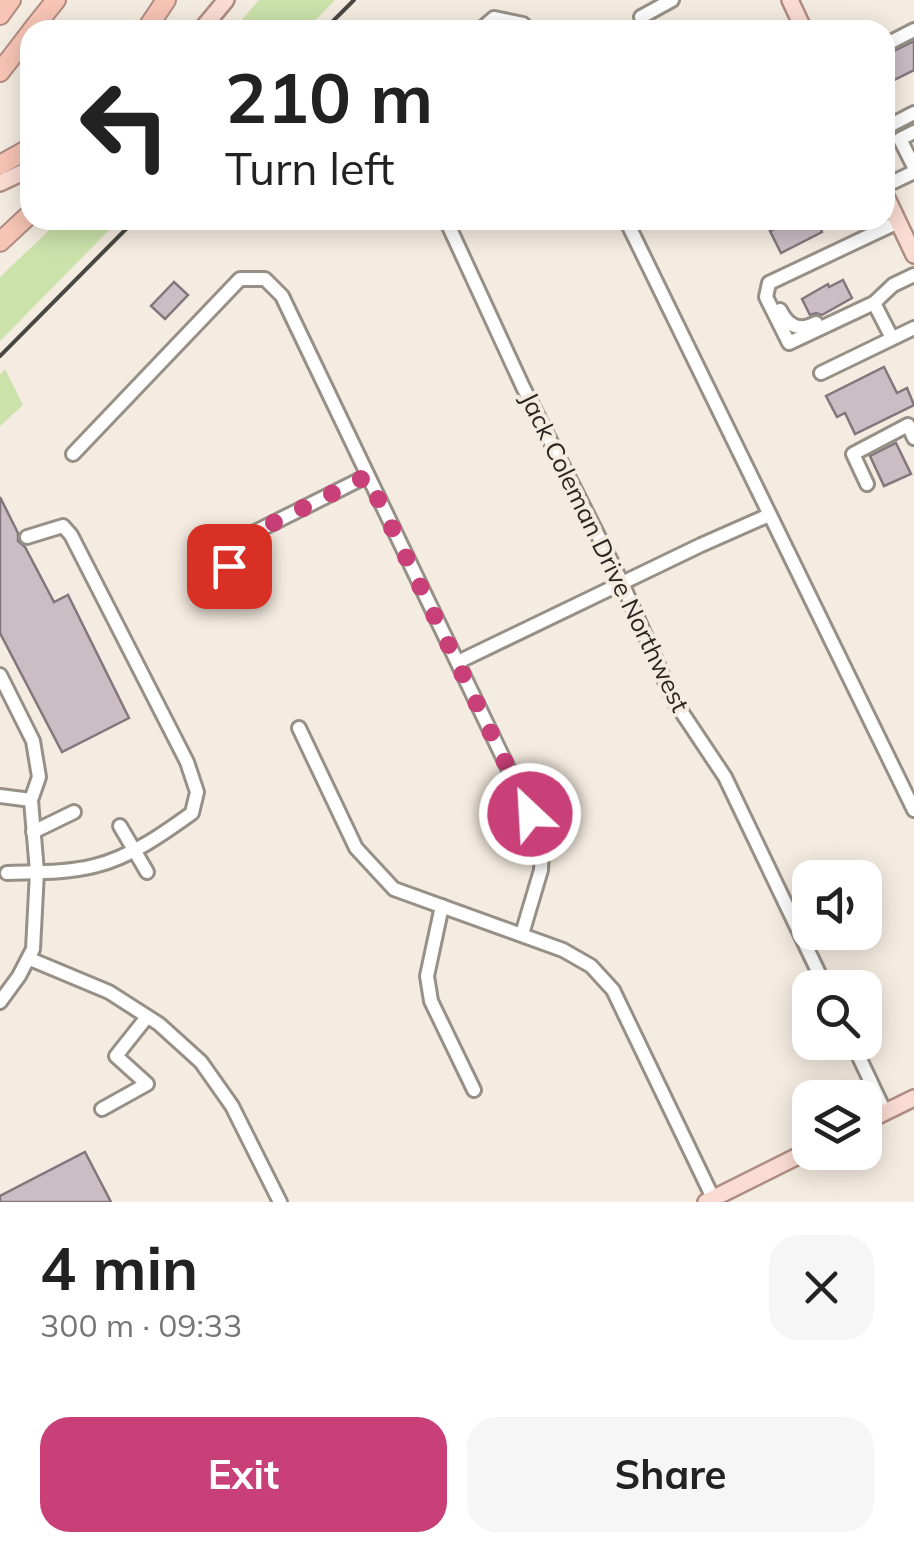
<!DOCTYPE html>
<meta charset="utf-8">
<style>
:root{--surface:#fff;--page:#f6f6f6;--text:#222;--muted:#767676;--accent:#c93f78}
body{margin:0;font-family:Mulish,sans-serif;background:var(--page);color:var(--text);height:100vh;display:flex;flex-direction:column;font-size:38px;white-space:nowrap}
*{box-sizing:border-box;margin:0}
p{font-size:32px;color:var(--muted)}
.icon{flex:none;width:55px;height:55px;fill:none;stroke:currentColor;stroke-width:2;stroke-linecap:round;stroke-linejoin:round}
.map{position:relative;height:1202px;overflow:hidden}
.details{display:flex;flex-direction:column;background:var(--surface);flex:1}
.details>*{flex:none}
.hud{position:absolute;left:20px;top:20px;width:875px;height:210px;border-radius:30px;box-shadow:0 5px 25px #0003;background:#fff;color:var(--text);overflow:hidden}
.fabs{position:absolute;left:792px;top:860px;display:grid;gap:20px}
.fabs a{display:grid;place-items:center;width:90px;height:90px;border-radius:20px;background:var(--surface);box-shadow:0 5px 25px #0003;font-size:50px}
.pin{position:absolute;display:grid;place-items:center;width:85px;height:85px;color:#fff;margin:-42px;border-radius:20px;box-shadow:0 5px 15px #0006}
.me{position:absolute;width:110px;margin:-55px;rotate:335deg;stroke-linejoin:round;filter:drop-shadow(0 0 8px #0008)}
.turn{display:flex;align-items:center;gap:35px;height:210px;padding:0 40px;font-size:45px}
.turn .icon{width:130px;height:130px;stroke-width:2.5}
.turn b{display:block;font-size:70px;line-height:85px}
.round{display:grid;place-items:center;flex:none;width:105px;height:105px;border-radius:30px;background:var(--page)}
.summary{display:flex;align-items:center;justify-content:space-between;height:170px;padding:0 40px}
h1{font-size:60px;font-weight:700;line-height:75px}
.button{display:flex;gap:20px;margin-top:auto;padding:20px 40px}
.button a{flex:1;height:115px;border-radius:30px;background:var(--accent);color:#fff;font-size:40px;font-weight:700;line-height:115px;text-align:center}
.button a+a{background:var(--page);color:var(--text)}
.map>svg:first-child{display:block}
.green{fill:#cbe2ab}
.building{fill:#cbbdc4;stroke:#83777d;stroke-width:2.5}
.lines{fill:none;stroke-linecap:round;stroke-linejoin:round}
.minor-casing{stroke:#979086;stroke-width:18}
.major-casing{stroke:#af8d82;stroke-width:20}
.highway-casing{stroke:#af8d82;stroke-width:22}
.minor{stroke:#fff;stroke-width:12}
.major{stroke:#fadcd3;stroke-width:15}
.highway{stroke:#f7c4b5;stroke-width:18}
.rail{stroke:#4b4742;stroke-width:4}
.route{stroke:#c93f78;stroke-width:18;stroke-dasharray:0 32.4}
.labels{text-anchor:middle;stroke-width:8;stroke-linejoin:round;paint-order:stroke}
.street-label{font-size:25px;fill:#2a2723;stroke:#f5ece1}
</style>
<div class="map">
<svg width="914" height="1202" viewBox="0 0 914 1202">
<rect width="100%" height="100%" fill="#f5ece1"/>
<g class="green">
<polygon points="259,0 335,0 306,30 233,30"/>
<polygon points="60,220 119,220 0,341 0,277"/>
<polygon points="5,369 23,405 0,426 0,375"/>
</g>
<g class="building">
<polygon points="914,41 914,70 892,81 885,66 885,55"/>
<polygon points="793,220 816,220 822,232 781,253 770,231"/>
<polygon points="843,280 852,298 822,315 816,313 810,315 802,299 828,284 829,287"/>
<polygon points="174,282 188,295 165,319 151,306"/>
<polygon points="884,367 897,393 907,388 914,405 855,434 845,413 837,417 826,396"/>
<polygon points="896,443 911,474 884,486 870,456"/>
<polygon points="0,497 18,533 18,541 25,547 54,602 68,595 129,718 62,752 0,633"/>
<polygon points="85,1152 111,1202 0,1202 0,1196"/>
</g>
<g class="lines">
<g class="minor-casing">
<g id="minor">
<polyline points="641,17 672,0"/>
<polyline points="480,30 494,18 523,24 528,30"/>
<polyline points="885,45 914,30"/>
<polyline points="885,99 886,100"/>
<polyline points="885,128 914,113"/>
<polyline points="914,132 900,139 914,167"/>
<polyline points="885,186 914,172"/>
<polyline points="446,220 523,387 622,583 673,699 725,777 826,988"/>
<polyline points="626,220 914,810"/>
<polyline points="898,222 769,283 766,297 789,343 874,303 893,285 914,275"/>
<polyline points="874,303 892,338"/>
<path d="M780,310C788,326 799,332 816,323"/>
<polyline points="821,373 914,328"/>
<polyline points="73,454 240,279 265,279 282,296 530,814 542,845 541,870 522,934"/>
<polyline points="867,484 853,454 908,425 914,438"/>
<polyline points="229,566 249,535 367,476"/>
<polyline points="458,662 701,545 769,515"/>
<polyline points="0,675 33,741 39,777 31,800 37,872 33,949 19,976 0,1002"/>
<polyline points="299,728 356,848 394,889 563,950 591,966 613,990 713,1198"/>
<polyline points="0,796 31,800"/>
<polyline points="120,826 147,872"/>
<polyline points="33,832 74,812"/>
<path d="M7,873C36,872 66,873 94,866C129,858 163,834 192,813L197,792L187,762L71,535L63,526L27,537"/>
<polyline points="442,906 427,976 431,1001 474,1090"/>
<polyline points="30,959 109,992 159,1024 201,1062 232,1106 280,1202"/>
<polyline points="852,1042 885,1112"/>
<polyline points="102,1109 147,1084 116,1056 147,1017"/>
</g>
</g>
<g class="major-casing">
<g id="major">
<polyline points="790,0 804,30"/>
<polyline points="201,30 226,0"/>
<polyline points="0,183 30,169"/>
<polyline points="885,194 914,255"/>
<polyline points="865,1122 914,1098"/>
<polyline points="706,1202 810,1150"/>
</g>
</g>
<g class="highway-casing">
<g id="highway">
<polyline points="0,15 11,0"/>
<polyline points="32,30 56,0"/>
<polyline points="146,30 166,0"/>
<polyline points="0,72 30,33"/>
<polyline points="0,165 30,148"/>
<polyline points="0,242 30,214"/>
</g>
</g>
<use href="#minor" class="minor"/>
<use href="#major" class="major"/>
<use href="#highway" class="highway"/>
<g class="rail">
<polyline points="324,30 354,0"/>
<polyline points="0,356 135,220"/>
</g>
</g>
<g class="lines">
<polyline class="route" points="229,566 249,535 367,476 530,814"/>
</g>
<g class="labels">
<g class="street-label">
<text transform="translate(605 552) rotate(64)" y="9">Jack Coleman Drive Northwest</text>
</g>
</g>
</svg>
<div class="fabs">
<a><svg class="icon" aria-label="sound" viewBox="0 0 24 24"><path d="M4 9h4l5-4v14l-5-4H4zM17 9q2 3 0 6"/></svg></a>
<a><svg class="icon" aria-label="search" viewBox="0 0 24 24"><circle cx="10" cy="10" r="6"/><path d="M15 15l6 6"/></svg></a>
<a><svg class="icon" aria-label="layers" viewBox="0 0 24 24"><path d="M12 4l9 5-9 5-9-5zM3 14l9 5 9-5"/></svg></a>
</div>
<div class="pin" style="left:229px;top:566px;background:#d93025"><svg class="icon" aria-label="arrive" viewBox="0 0 24 24"><path d="M6 21V4h12l-3 4 3 4H6"/></svg></div>
<svg class="me" style="left:530px;top:814px" viewBox="-20 -20 40 40"><circle r="17" fill="#c93f78" stroke="#fff" stroke-width="3"/><path d="M0-11L8 9 0 5-8 9z" fill="#fff"/></svg>
<div class="hud">
<div class="turn"><svg class="icon" aria-label="left" viewBox="0 0 24 24"><path d="M17 20v-9H6M10 6l-5 5 5 5"/></svg><div><b>210 m</b>Turn left</div></div>
</div>
</div>
<section class="details">
<div class="summary"><div><h1>4 min</h1><p>300 m · 09:33</p></div><a class="round"><svg class="icon" aria-label="close" viewBox="0 0 24 24"><path d="M6 6l12 12M18 6L6 18"/></svg></a></div>
<div class="button"><a>Exit</a><a>Share</a></div>
</section>
